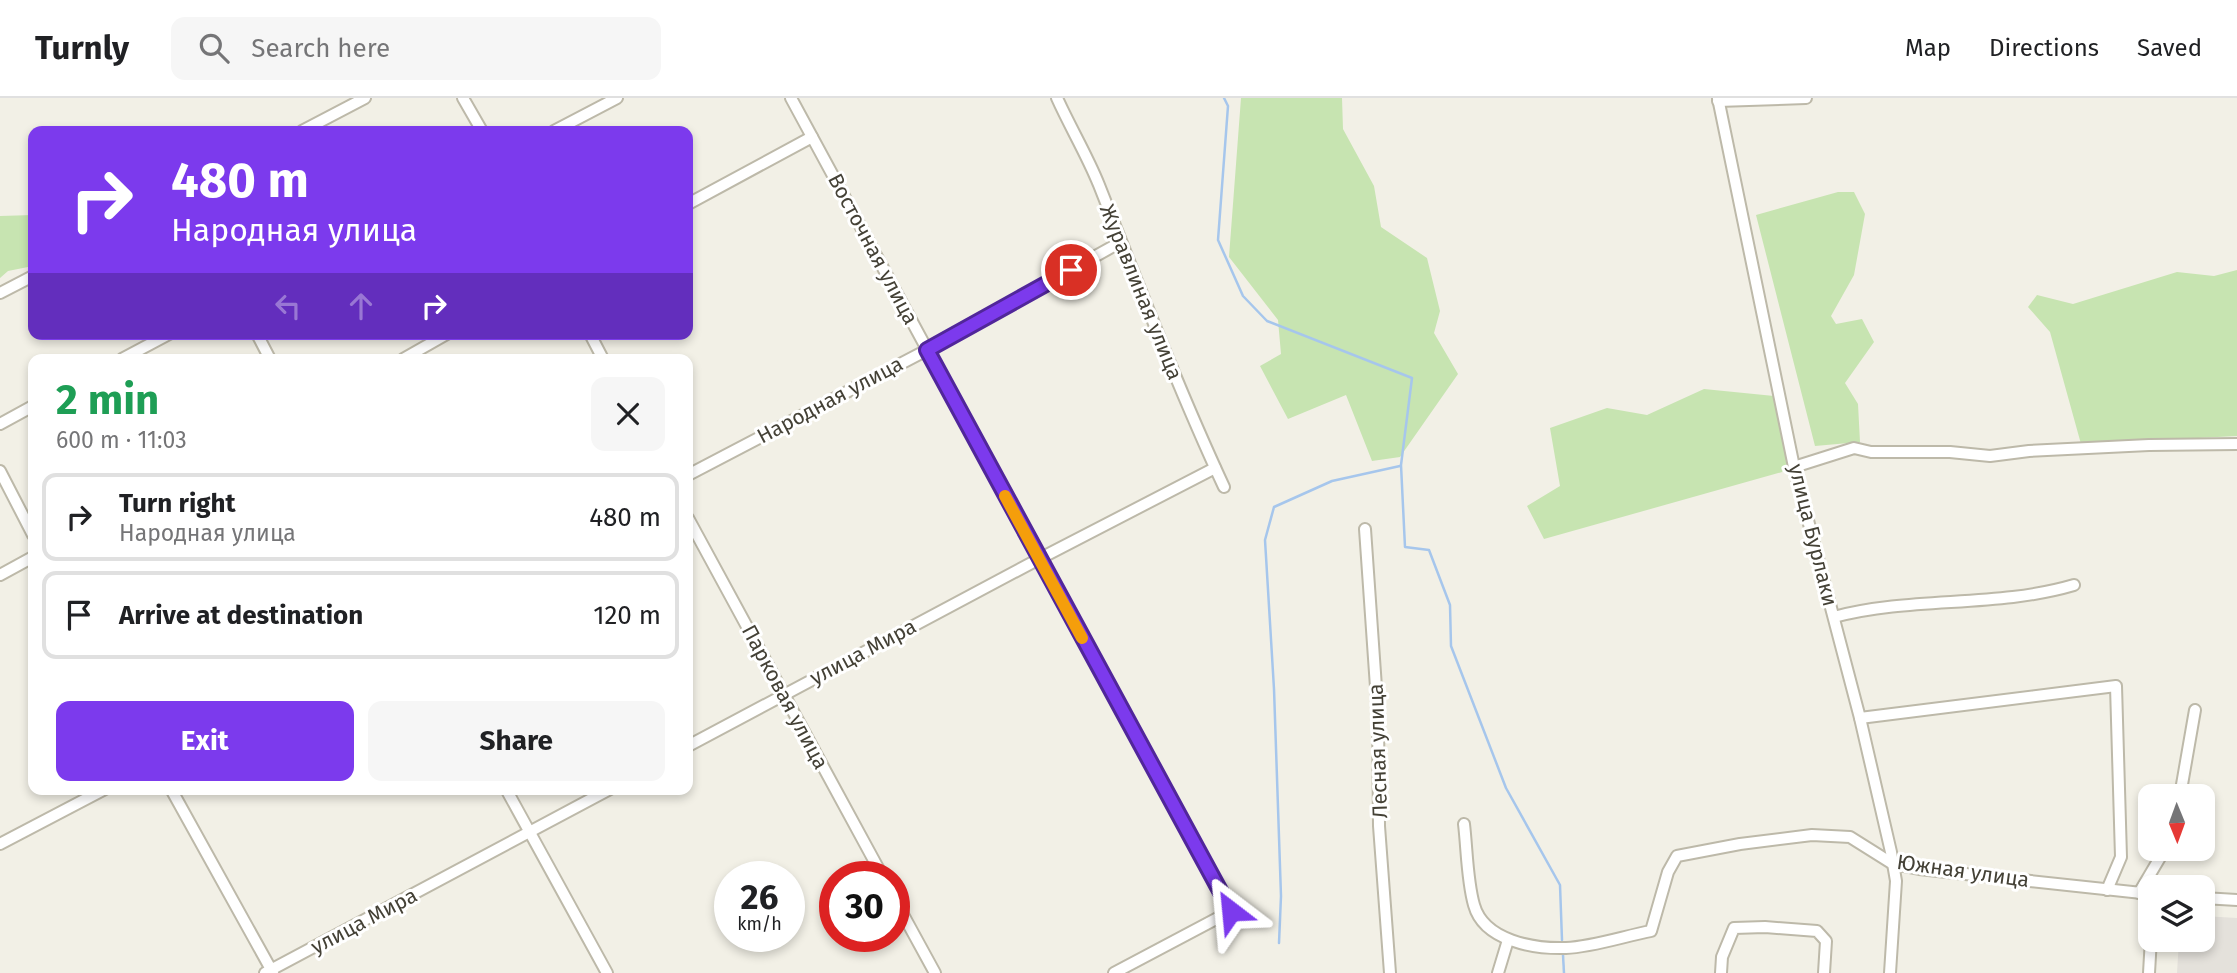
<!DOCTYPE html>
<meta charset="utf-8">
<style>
:root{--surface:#fff;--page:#f6f6f6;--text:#202124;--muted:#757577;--line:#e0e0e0;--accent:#7c3aed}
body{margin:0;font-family:"Fira Sans",sans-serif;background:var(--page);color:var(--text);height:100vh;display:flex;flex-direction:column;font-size:26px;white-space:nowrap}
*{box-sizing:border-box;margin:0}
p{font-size:23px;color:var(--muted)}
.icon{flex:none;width:38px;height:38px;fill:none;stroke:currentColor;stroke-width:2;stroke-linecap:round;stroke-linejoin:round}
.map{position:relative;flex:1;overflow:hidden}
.details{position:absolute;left:28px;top:256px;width:665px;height:441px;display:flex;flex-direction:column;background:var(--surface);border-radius:14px;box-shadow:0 4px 10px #0003}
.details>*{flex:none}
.top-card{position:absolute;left:28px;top:28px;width:665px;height:214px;border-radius:14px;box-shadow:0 4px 10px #0003;background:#7c3aed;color:#fff;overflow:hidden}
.needle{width:46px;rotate:179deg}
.buttons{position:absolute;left:2138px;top:686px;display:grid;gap:14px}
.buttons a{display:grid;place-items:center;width:77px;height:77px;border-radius:14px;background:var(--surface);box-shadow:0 4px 10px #0003;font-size:35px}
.speed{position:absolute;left:714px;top:763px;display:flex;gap:14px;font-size:35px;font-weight:700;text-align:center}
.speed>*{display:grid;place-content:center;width:91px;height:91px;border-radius:50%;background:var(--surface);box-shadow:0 4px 10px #0003;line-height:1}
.speed small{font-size:18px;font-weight:400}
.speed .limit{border:10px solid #d22;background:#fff;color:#111}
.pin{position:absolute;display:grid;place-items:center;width:60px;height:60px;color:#fff;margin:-30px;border:4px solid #fff;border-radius:50%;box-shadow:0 2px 7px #0007}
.me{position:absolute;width:77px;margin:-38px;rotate:331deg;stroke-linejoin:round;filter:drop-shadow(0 0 5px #0008)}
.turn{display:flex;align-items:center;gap:24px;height:147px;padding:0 28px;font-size:32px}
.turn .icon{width:91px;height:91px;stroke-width:2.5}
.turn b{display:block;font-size:49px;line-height:60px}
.lanes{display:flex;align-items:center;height:66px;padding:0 28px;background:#0003;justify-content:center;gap:35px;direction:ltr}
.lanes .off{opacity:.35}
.round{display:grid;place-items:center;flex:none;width:74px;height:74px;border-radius:14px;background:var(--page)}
.summary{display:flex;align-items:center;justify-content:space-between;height:119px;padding:0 28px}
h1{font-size:42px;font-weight:700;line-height:52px;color:#1e9e55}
.action{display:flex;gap:14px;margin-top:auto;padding:14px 28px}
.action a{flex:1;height:80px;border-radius:14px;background:var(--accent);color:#fff;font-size:28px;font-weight:700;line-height:80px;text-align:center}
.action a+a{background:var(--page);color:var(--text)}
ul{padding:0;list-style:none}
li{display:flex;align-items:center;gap:21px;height:88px;margin:0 14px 10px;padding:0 14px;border:4px solid var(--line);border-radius:14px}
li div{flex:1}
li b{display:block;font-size:26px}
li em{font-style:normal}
header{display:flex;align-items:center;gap:42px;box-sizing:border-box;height:98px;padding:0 35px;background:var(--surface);border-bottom:2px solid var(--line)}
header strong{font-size:33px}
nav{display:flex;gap:38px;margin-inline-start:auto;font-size:24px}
.search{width:490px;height:63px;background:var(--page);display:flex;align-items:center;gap:18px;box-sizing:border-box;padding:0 24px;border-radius:14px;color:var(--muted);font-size:26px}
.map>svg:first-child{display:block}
.industrial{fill:#e4e1db}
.green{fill:#c7e4b1}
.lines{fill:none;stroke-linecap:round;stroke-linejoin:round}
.stream{stroke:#a6c6ec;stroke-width:2.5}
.minor-casing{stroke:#bdb9a9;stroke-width:14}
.minor{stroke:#fff;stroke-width:10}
.route-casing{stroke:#51269a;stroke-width:18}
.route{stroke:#7c3aed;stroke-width:12}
.slow{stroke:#f59e0b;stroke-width:12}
.labels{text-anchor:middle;stroke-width:6;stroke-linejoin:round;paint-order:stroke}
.street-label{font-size:21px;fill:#444136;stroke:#fff}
</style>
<header>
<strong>Turnly</strong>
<div class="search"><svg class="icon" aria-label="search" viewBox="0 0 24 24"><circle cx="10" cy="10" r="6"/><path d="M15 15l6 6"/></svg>Search here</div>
<nav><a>Map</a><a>Directions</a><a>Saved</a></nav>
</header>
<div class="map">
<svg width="2237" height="875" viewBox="0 0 2237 875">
<rect width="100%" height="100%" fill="#f2f0e6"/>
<polygon class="industrial" points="2203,818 2237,820 2237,875 2177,875 2179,842 2203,842"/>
<g class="green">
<polygon points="1241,0 1342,0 1343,31 1374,88 1381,129 1427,160 1440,213 1434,235 1458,276 1400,359 1372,363 1346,297 1288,321 1260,268 1281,256 1278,222 1229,159"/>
<polygon points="1838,94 1854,94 1865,116 1854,177 1831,218 1836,226 1862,221 1874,244 1845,285 1858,306 1860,344 1815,348 1756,117"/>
<polygon points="33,117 33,157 28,169 8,173 0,180 0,118"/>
<polygon points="2237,172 2237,338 2081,346 2050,234 2028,209 2037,197 2073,206 2177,174 2214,178"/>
<polygon points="1704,291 1774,298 1789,363 1782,374 1544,441 1527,408 1560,388 1550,330 1607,310 1647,317"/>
</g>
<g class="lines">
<g class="stream">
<polyline points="1224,0 1228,8 1218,142 1243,198 1267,223 1412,280 1401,367 1405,449 1429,452 1450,507 1451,548 1506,690 1560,787 1562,842"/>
<polyline points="1279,845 1281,798 1274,591 1265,442 1274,409 1332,383 1400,368"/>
<polyline points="1563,857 1564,875"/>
</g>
<g class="minor-casing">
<g id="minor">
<polyline points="463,0 482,33"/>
<polyline points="791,0 1231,813 1114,875"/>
<path d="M1057,0C1070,29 1087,57 1099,87C1139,188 1178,290 1224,389"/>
<polyline points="1718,0 1794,369 1860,620 1891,754 1896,783 1890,875"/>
<polyline points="1718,3 1806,0"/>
<polyline points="302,33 365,0"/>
<polyline points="554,33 617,0"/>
<polyline points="688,106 812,39"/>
<polyline points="0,195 33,178"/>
<polyline points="257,236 270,261"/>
<polyline points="590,236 603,261"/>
<polyline points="122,261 169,236"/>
<polyline points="403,261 447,236"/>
<polyline points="0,326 33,308"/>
<polyline points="1794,369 1854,350 1871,354 1950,354 1990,358 2029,353 2149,347 2237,346"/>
<polyline points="0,373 33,437"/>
<polyline points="688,377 927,252 1119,145"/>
<polyline points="688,420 883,779"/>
<polyline points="1365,431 1378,618 1379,728 1390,875"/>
<polyline points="0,477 33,459"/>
<path d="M1834,519C1913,498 1996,510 2074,487"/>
<polyline points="1860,620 2116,588 2121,759 2107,792"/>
<polyline points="688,648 1039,461 1215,370"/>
<polyline points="171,691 273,875"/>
<polyline points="506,691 607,875"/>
<polyline points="2180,698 2195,612"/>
<path d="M1464,726C1467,751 1467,783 1474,807C1484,843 1534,851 1566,850C1592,849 1625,838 1651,833L1668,774L1677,758L1740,746L1812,737L1850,739L1893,766L1919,771L2151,796"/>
<polyline points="0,746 105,691"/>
<polyline points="2139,795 2165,751"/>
<polyline points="894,800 935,875"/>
<polyline points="2203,800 2237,802"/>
<polyline points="265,875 610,691"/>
<polyline points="1498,875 1508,842"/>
<polyline points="1721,875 1722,859 1734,830 1765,829 1817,833 1826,843 1824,875"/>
<polyline points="2149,875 2151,840"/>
</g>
</g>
<use href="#minor" class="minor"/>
</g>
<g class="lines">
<g class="route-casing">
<polyline id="route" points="1071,172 927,252 1231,813"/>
</g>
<use href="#route" class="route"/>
<polyline class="slow" points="1005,398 1082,540"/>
</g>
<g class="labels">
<g class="street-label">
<text transform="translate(873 151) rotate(62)" y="7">Восточная улица</text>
<text transform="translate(1141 194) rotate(68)" y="7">Журавлиная улица</text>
<text transform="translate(830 302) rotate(-28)" y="7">Народная улица</text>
<text transform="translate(1813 437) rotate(76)" y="7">улица Бурлаки</text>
<text transform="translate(863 554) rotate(-28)" y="7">улица Мира</text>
<text transform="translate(785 599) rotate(62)" y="7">Парковая улица</text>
<text transform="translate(1378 653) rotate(-92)" y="7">Лесная улица</text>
<text transform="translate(1963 773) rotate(8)" y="7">Южная улица</text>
<text transform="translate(364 823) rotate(-28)" y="7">улица Мира</text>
</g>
</g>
</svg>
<div class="buttons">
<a><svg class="needle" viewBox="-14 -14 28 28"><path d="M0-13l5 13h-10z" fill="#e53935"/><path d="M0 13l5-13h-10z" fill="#757577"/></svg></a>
<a><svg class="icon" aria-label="layers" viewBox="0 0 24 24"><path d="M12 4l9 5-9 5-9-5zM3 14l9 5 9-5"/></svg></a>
</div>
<div class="speed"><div>26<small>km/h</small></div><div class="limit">30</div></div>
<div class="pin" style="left:1071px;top:172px;background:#d93025"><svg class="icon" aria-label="arrive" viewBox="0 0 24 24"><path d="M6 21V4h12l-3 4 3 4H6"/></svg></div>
<svg class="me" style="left:1231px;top:813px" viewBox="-20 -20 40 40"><path d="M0-17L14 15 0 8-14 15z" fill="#7c3aed" stroke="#fff" stroke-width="4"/></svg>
<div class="top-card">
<div class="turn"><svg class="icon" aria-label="right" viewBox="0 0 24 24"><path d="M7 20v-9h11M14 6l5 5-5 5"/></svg><div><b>480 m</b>Народная улица</div></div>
<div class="lanes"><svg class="icon off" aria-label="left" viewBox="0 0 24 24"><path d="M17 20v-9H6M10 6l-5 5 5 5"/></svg><svg class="icon off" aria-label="ahead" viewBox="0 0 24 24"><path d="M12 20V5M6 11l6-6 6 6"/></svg><svg class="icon" aria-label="right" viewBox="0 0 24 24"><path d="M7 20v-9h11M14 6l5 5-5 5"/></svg></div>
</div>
<section class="details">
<div class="summary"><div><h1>2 min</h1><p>600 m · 11:03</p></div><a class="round"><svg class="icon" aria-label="close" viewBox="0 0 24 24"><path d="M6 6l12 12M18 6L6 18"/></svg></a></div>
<ul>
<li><svg class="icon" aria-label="right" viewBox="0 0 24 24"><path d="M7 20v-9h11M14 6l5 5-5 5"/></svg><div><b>Turn right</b><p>Народная улица</p></div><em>480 m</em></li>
<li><svg class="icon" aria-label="arrive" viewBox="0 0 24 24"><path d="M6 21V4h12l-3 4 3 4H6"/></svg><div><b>Arrive at destination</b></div><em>120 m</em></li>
</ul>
<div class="action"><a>Exit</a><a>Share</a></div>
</section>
</div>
